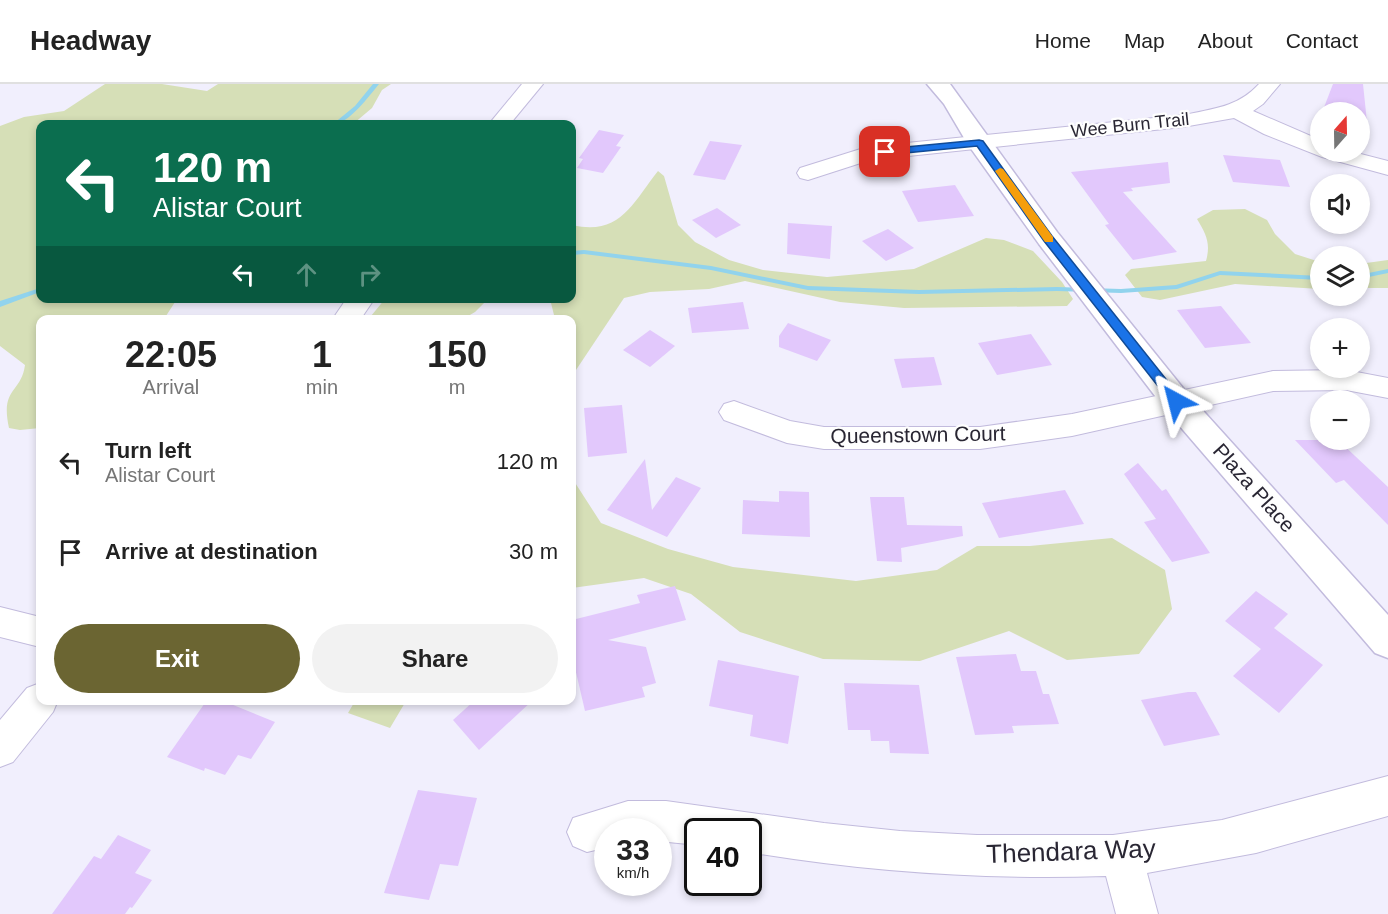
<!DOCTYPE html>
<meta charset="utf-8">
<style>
:root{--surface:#fff;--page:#f2f2f2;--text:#222;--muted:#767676;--line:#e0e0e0;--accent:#6b6532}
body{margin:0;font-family:Helvetica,sans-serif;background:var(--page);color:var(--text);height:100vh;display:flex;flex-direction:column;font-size:22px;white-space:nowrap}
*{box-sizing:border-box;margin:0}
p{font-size:20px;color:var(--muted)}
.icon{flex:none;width:33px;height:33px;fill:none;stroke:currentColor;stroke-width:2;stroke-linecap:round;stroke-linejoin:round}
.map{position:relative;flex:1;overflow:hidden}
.side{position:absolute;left:36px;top:231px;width:540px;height:390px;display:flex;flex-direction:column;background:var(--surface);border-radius:12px;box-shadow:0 3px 9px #0003}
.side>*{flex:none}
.guide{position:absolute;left:36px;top:36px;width:540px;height:183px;border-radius:12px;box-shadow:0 3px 9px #0003;background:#0b6e4f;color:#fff;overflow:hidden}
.needle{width:39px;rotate:20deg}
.tools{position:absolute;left:1310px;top:18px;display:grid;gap:12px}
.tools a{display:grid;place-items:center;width:60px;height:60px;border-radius:50%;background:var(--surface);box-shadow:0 3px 9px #0003;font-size:30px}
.speed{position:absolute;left:594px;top:734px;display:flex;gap:12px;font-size:30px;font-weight:700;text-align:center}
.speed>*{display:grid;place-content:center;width:78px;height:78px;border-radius:50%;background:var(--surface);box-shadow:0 3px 9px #0003;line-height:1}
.speed small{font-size:15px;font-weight:400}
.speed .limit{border:3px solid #111;border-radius:9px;background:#fff;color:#111}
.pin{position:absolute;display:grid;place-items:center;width:51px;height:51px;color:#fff;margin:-26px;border-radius:12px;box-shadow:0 3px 9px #0006}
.me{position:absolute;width:66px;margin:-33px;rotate:322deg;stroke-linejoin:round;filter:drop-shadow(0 0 4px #0008)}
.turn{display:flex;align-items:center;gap:21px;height:126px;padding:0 18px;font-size:27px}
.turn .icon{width:78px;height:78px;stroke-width:2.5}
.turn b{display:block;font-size:42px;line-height:51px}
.lanes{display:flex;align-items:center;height:57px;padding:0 18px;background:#0003;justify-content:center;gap:30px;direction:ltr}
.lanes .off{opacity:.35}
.eta{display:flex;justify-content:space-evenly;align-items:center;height:102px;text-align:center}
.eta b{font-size:36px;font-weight:600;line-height:42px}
.primary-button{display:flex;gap:12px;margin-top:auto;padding:12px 18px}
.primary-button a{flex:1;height:69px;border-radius:36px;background:var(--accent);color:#fff;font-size:24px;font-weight:600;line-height:69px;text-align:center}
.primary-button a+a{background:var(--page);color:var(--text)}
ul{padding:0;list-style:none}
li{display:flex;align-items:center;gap:18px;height:90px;padding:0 18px}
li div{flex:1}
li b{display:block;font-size:22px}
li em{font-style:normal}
header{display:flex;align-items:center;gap:36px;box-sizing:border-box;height:84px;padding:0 30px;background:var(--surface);border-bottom:2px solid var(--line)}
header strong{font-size:28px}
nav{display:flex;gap:33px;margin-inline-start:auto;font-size:21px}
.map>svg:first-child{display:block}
.green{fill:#d6dfb7}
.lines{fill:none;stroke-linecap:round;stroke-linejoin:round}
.stream{fill:#91d3ed;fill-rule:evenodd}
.building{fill:#e2c8fc}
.minor-casing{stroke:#c2bbdd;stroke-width:2}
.tertiary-casing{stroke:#c2bbdd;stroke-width:3}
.minor{fill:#fff;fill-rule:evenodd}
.tertiary{fill:#fff;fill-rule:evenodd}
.route{fill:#1a73e8;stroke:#114b97;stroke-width:1.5}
.slow{fill:#f59e0b}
.labels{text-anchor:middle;stroke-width:4.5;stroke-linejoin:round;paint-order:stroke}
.far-street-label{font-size:18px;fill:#292633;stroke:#fefefe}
.street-label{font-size:21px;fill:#292633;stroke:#fefefe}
.near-street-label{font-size:26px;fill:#292633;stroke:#fefefe}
</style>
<header>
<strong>Headway</strong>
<nav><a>Home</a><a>Map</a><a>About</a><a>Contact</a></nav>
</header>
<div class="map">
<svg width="1388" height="830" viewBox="0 0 1388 830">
<rect width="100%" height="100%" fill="#f1effd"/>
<g class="green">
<path d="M105,0H162L207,7L218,0H391L382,6L372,24L353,40H40V214L177,215L164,235L40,236V344L20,346L9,344C0,303 21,310 25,281L0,262V42L24,33L64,27Z"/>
<path d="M658,87L664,92L678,141L695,158L729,176L763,186L827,193L914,185L986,154L1004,156L1033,167L1062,198L1073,215L1067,222L904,224L840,218L745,197L709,205L650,208L624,214L572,292V236L555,235L550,215L572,214V141C620,152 632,120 658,87Z"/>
<path d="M1245,125L1267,136L1275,150L1295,170L1320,178V205L1235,200L1160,216L1142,213L1125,191L1131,185L1206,177C1211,159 1206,150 1197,135L1213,126Z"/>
<polygon points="1388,176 1388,204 1359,204 1359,180"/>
<polygon points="385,215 385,214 488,215 475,228 463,235 379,236 371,232"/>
<polygon points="572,394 601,439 668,465 733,483 856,497 937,486 977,462 1030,462 1112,454 1165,486 1172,525 1139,570 1067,576 1009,547 920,577 823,575 740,548 691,510 644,494 572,504"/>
<polygon points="355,617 355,616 406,617 390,644 348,629"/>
</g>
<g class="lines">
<g class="stream">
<path d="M373,0H379C369,12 349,40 333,40L355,22Z"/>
<polygon points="584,166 711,182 808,202 919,206 1057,203 1121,205 1176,201 1220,187 1320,192 1320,196 1220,191 1177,205 1121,209 1057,207 919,210 808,206 711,186 584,170 572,171 572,167"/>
<polygon points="1388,185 1388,189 1359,195 1359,191"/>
<polygon points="40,204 40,208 0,223 0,217"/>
</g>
</g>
<g class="building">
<polygon points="1333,0 1363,0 1367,38 1359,36 1359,28 1330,28 1323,26"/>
<polygon points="599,46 624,51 616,62 621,63 603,89 577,84 583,75 579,74"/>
<polygon points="710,57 742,61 725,96 693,91"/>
<polygon points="1223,71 1280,76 1290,103 1233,98"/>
<polygon points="1168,78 1170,99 1131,104 1133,107 1123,108 1177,168 1133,176 1105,141 1109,140 1071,88"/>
<polygon points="955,101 974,132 918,138 902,107"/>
<polygon points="717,124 741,141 716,154 692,136"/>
<polygon points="788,139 832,142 830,175 787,170"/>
<polygon points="888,145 914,164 886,177 862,157"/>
<polygon points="743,218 749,245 692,249 688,224"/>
<polygon points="1221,222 1251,259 1205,264 1177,226"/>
<polygon points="788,239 831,256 817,277 779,263 779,252"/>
<polygon points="650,246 675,262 650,283 623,266"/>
<polygon points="1031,250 1052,281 997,291 978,259"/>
<polygon points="934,273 942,301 902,304 894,275"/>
<polygon points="622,321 627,369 588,373 584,324"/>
<polygon points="1295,356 1338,356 1388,403 1388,441 1344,396 1336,399"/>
<polygon points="645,375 652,426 676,393 701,404 667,453 607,426"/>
<polygon points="1138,379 1162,407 1166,405 1210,469 1172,478 1144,438 1156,435 1124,390"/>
<polygon points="1065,406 1084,440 999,454 982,419"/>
<polygon points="779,407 809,408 810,453 742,450 743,416 779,418"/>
<polygon points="870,413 904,413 907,441 962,442 963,452 901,464 902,478 877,477"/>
<polygon points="675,502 686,536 608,556 646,563 656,599 642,603 645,613 585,627 572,571 572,536 640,519 637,511"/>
<polygon points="1256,507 1288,530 1274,544 1323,581 1279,629 1233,592 1261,565 1225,537"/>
<polygon points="1016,570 1021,587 1036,587 1043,610 1049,610 1059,640 1012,642 1014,649 975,651 956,573"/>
<polygon points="718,576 799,592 788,660 750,652 753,631 709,622"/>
<polygon points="844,599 919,601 929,670 890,669 889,657 871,657 870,646 848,646"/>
<polygon points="1188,608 1196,608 1220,651 1164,662 1141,616"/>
<polygon points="207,616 221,616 275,638 251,675 238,671 225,691 205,684 204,687 167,673"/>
<polygon points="475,616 533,616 479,666 453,636"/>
<polygon points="418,706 477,714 458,782 440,780 429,816 384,809"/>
<polygon points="118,751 151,766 135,789 152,796 132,824 130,823 125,830 52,830 94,772 101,775"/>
</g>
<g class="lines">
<g class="minor-casing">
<g id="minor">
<polygon points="522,0 543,0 510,40 489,40"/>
<path d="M1259,0H1280L1263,20L1253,27L1320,56V68H1353L1388,77V91L1322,73L1264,50L1234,34L1183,43L870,76L808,96L800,94L797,89L800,84L867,63L1183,31C1213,25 1238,23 1259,0Z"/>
<polygon points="347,214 375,214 360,236 332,236"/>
<polygon points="1346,286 1388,294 1388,314 1346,306 1273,307 1072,352 980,365 824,365 787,359 724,336 719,328 724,320 734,317 790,337 824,343 980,343 1072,330 1273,287"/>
<polygon points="0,523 40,533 40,563 0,553"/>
<polygon points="40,599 40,616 58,616 53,628 13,678 0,683 0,636 27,604"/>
<path d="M1388,692V732L1256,769L1147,789L1158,830H1116L1106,792C986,796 866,788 748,768V747H698V761L658,757V747H608V763L587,768L573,762L567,748L573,734L628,717H666L824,739L900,747L977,751H1113L1222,736Z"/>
</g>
</g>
<g class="tertiary-casing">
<polygon id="tertiary" points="927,0 950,0 1057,148 1187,309 1388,531 1388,574 1375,569 1165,325 1039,160 967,59 944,20"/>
</g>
<use href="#minor" class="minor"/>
<use href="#tertiary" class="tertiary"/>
</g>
<polygon class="route" points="979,56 983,57 1052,152 1181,314 1181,320 1172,320 1044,157 977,62 885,71 881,68 885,65"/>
<polygon class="slow" points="1000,84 1003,85 1053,153 1053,158 1045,158 995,87"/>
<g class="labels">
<g class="far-street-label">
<text transform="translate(1130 41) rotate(-6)" y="6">Wee Burn Trail</text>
</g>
<g class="street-label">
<text transform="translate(918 351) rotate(-1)" y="7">Queenstown Court</text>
<text transform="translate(1254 404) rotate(48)" y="7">Plaza Place</text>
</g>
<g class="near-street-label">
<text transform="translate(1071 767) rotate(-2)" y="9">Thendara Way</text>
</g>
</g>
</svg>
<div class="tools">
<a><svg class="needle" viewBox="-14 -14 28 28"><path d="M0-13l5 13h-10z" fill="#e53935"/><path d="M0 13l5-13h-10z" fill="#767676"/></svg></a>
<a><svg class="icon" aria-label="sound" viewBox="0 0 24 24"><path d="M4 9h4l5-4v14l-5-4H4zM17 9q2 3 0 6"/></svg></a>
<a><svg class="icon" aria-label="layers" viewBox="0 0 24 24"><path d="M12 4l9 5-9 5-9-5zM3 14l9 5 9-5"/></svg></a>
<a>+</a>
<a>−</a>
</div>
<div class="speed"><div>33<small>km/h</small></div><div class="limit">40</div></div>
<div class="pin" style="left:885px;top:68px;background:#d93025"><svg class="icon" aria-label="arrive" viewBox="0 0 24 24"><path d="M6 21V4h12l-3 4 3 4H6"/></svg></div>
<svg class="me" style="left:1176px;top:317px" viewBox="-20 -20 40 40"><path d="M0-17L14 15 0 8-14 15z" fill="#1a73e8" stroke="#fff" stroke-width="4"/></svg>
<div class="guide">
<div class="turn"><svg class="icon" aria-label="left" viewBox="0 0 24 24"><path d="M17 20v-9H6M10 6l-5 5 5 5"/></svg><div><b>120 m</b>Alistar Court</div></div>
<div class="lanes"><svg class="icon" aria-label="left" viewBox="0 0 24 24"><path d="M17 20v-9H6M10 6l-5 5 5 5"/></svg><svg class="icon off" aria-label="ahead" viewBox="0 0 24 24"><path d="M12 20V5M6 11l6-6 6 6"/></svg><svg class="icon off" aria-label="right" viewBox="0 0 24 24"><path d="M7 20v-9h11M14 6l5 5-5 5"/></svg></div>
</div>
<section class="side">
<div class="eta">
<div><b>22:05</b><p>Arrival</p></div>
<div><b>1</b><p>min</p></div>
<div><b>150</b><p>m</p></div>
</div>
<ul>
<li><svg class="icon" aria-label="left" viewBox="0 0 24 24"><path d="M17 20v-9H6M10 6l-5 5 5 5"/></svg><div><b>Turn left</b><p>Alistar Court</p></div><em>120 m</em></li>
<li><svg class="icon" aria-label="arrive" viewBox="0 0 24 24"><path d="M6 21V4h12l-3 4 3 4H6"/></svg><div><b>Arrive at destination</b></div><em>30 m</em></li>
</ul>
<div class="primary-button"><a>Exit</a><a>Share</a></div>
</section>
</div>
